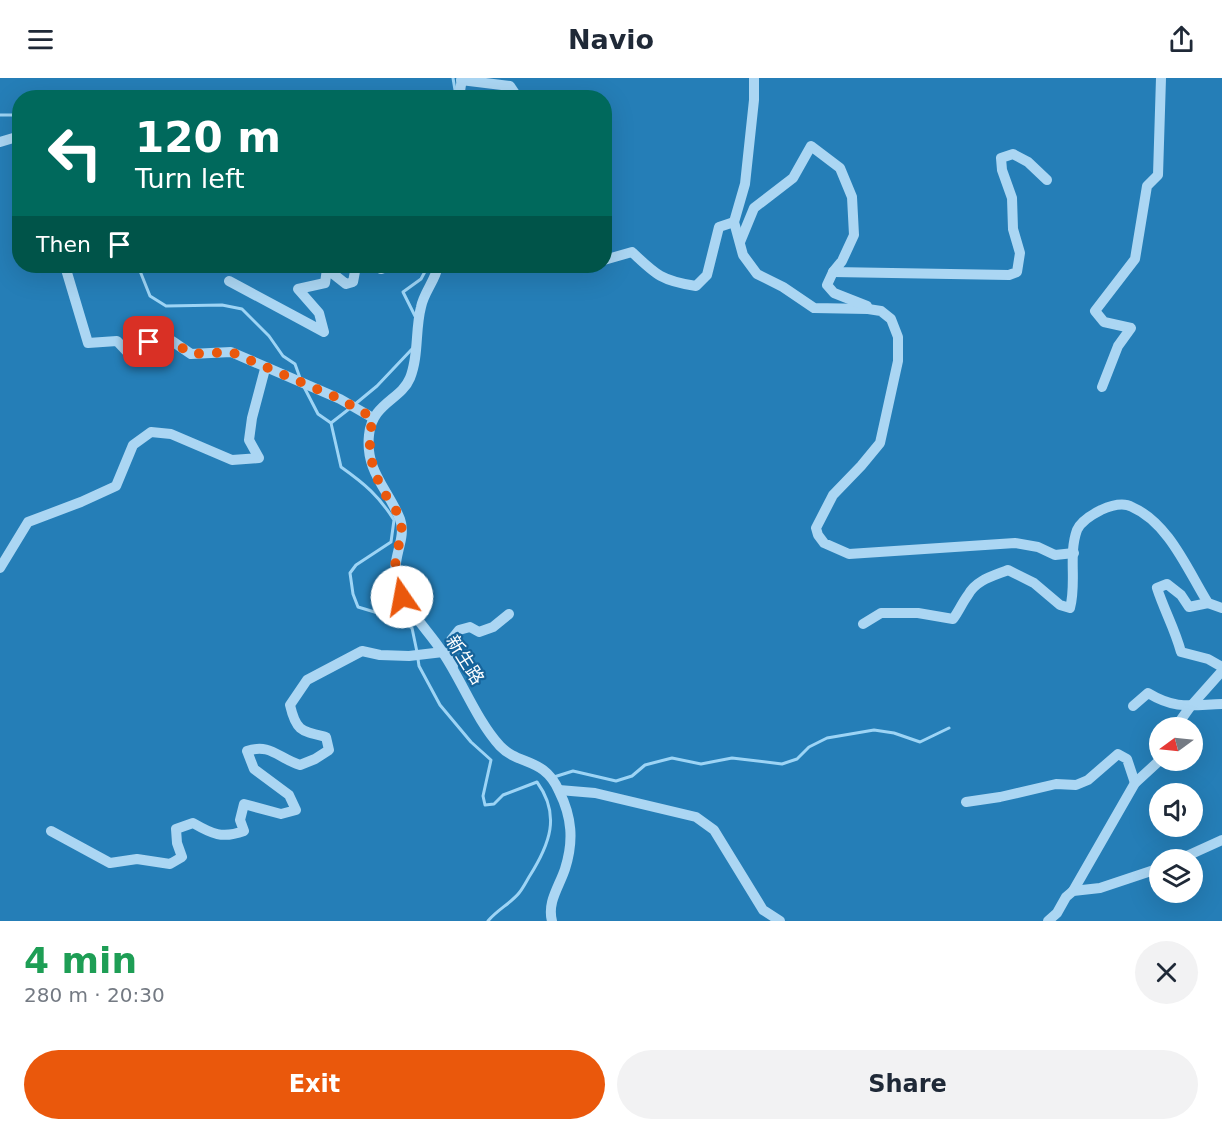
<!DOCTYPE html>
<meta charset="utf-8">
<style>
:root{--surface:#fff;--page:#f2f2f3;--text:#1f2937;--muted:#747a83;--accent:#ea580c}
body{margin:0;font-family:"DejaVu Sans","Noto Sans TC",sans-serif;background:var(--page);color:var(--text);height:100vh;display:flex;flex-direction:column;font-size:22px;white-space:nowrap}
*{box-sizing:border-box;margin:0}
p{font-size:20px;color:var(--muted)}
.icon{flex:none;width:33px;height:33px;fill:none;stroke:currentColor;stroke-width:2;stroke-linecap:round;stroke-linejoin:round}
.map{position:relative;height:843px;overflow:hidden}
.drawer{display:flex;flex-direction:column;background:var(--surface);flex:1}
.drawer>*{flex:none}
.top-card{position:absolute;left:12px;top:12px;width:600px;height:183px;border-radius:24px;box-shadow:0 6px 24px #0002;background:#00695c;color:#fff;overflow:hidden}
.needle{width:39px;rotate:255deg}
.fabs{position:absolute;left:1149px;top:639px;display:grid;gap:12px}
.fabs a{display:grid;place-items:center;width:54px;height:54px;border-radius:50%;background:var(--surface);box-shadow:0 6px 24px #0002;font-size:30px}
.pin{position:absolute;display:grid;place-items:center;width:51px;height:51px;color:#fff;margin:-26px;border-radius:12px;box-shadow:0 3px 9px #0006}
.me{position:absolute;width:66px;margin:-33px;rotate:348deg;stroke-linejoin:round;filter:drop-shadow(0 0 4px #0008)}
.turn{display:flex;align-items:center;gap:21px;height:126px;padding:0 24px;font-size:27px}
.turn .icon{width:78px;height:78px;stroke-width:2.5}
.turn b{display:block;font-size:42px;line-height:51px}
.then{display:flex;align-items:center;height:57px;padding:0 24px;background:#0003;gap:12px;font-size:22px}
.round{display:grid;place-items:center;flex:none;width:63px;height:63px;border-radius:32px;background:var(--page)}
.headline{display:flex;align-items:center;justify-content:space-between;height:102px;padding:0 24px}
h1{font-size:36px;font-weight:700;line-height:45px;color:#1e9e55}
.cta{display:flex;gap:12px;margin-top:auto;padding:12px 24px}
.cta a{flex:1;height:69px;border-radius:36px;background:var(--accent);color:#fff;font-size:24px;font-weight:700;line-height:69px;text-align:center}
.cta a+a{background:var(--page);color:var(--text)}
header{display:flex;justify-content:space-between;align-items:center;height:78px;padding:0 24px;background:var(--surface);font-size:27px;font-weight:700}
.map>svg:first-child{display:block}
.green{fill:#257eb7;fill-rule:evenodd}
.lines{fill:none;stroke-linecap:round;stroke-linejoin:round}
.stream{stroke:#9dd4f5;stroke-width:3}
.minor{stroke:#abd6f3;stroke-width:10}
.route{stroke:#ea580c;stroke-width:10;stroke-dasharray:0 18}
.labels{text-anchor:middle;stroke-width:4.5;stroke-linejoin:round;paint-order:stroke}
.street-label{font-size:18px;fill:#fff;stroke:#16649b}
</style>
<header><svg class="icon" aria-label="menu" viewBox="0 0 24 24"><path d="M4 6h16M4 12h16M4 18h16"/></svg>Navio<svg class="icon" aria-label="share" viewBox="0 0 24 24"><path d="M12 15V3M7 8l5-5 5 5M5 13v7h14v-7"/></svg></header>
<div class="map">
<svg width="1222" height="843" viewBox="0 0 1222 843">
<rect width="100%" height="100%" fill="#16649b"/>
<path class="green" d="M0,0H1222V843H0ZM20,20H604V188H20ZM1160,650H1192V682H1160ZM1160,716H1192V748H1160ZM1160,782H1192V814H1160Z"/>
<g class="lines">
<g class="stream">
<polyline points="452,20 455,12 453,0"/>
<polyline points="0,37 20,37"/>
<polyline points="138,188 150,218 166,228 222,227 242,231 269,258 283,278 295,286 300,300"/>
<polyline points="415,238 403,214 421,201 428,188"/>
<polyline points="304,309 318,336 331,345"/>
<polyline points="354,327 377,308 412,271"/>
<path d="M349,331L331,345L341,389C365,406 379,418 394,442L391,464L356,487L350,495L353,516L358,529L398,541L412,550L417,574"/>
<path d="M418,581L419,588L440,627L471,664L491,682L483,718L485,727L494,726L503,717L537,704C561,737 550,766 529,799C526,804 523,810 519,815C511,825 497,832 488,843"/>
<polyline points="554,699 573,693 616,703 632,698 645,687 672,680 701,686 732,680 782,686 797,681 809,669 827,660 874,652 894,655 920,664 949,650"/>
</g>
<g class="minor">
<polyline points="754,0 754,22 745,106 734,144 743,177 757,196 783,209 814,230 868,231 881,233 891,241 898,259 898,283 880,365 861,388 833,417 816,450 818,457 824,465 849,476 1015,465 1038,469 1055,477 1074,475"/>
<polyline points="461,2 510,8 518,20"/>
<polyline points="459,20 462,0"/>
<polyline points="0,64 20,58"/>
<polyline points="740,164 754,130 793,100 811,68 840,90 852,119 854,157 842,183 833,194 1009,197 1017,194 1020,175 1013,151 1012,120 1002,92 1001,80 1013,76 1028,84 1047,102"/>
<path d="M604,182L632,174C656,197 662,203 696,208L707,197L719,149L734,144"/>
<polyline points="65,188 88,265 117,263 133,280 149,264 172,263 191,276 231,274 340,321 373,340"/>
<polyline points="379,188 381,191 389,188"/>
<path d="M438,188C435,203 424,214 421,229C415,252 419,278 410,300C401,322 372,325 369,357C365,393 388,411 400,441C407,460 392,479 396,499C401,528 428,551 443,575C462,603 477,643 500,668C519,688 544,679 559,713C572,739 574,763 565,791C559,809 547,824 552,843"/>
<polyline points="833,194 827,207 834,215 867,228"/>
<polyline points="229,203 324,254 319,235 298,211 325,205 327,191 346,206 353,204 356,188"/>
<polyline points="1102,309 1118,268 1131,250 1104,244 1095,233 1135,181 1147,108 1158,97 1161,0"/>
<polyline points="0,490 28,444 81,424 116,408 133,367 151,354 171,356 232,382 259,380 249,362 252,340 265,291"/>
<path d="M1208,525L1189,529L1181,517L1167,506L1157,510C1164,532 1175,551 1181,574L1208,581L1222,589"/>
<path d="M863,546L881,535H918L953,541C959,533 962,525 968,517C976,502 993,498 1008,492L1034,505L1060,527L1070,530C1077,505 1068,477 1077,452C1081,443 1093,436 1101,432C1110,428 1123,424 1132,429C1169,445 1188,493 1208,525L1222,530"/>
<polyline points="453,588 451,562 459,552 470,549 479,554 493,549 509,536"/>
<path d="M1133,628L1148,615C1176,632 1191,627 1222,626"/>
<polyline points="1175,650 1190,629 1222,593"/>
<polyline points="559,712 595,715 696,739 714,752 763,832 780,843"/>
<polyline points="966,724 1000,719 1056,706 1076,707 1088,702 1118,676 1127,681 1135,705"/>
<path d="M51,753L110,785L137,781L170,786L182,779L177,765L176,751L193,745C212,756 222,761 244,753L240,742L244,726L281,736L296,732L289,717L254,691L247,673C270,665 278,680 300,687L315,681L329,672L326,659C301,653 296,653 290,627L307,602L362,573L380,577L409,578L443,574"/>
<polyline points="1178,782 1222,762"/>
<polyline points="1073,813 1135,705 1160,682"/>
<polyline points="1048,843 1057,835 1066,819 1073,813 1100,810 1160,790"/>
</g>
</g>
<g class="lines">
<path class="route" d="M149,264L172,263L191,276L231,274L340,321L373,340C366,369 371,391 385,416C390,424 397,432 400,441C404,454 399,465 396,477C394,493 397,505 402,519"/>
</g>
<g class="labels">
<g class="street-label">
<text transform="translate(465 582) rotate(58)" y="6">新生路</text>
</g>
</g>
</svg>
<div class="fabs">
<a><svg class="needle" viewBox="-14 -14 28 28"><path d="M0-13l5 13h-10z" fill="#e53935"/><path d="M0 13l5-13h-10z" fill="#747a83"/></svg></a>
<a><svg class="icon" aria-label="sound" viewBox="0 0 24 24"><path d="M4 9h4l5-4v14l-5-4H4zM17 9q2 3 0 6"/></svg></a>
<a><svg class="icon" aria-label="layers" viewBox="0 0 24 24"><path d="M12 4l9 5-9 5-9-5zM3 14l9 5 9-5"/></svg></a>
</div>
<div class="pin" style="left:149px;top:264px;background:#d93025"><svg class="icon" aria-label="arrive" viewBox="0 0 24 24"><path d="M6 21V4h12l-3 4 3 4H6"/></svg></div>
<svg class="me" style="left:402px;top:519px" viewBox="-20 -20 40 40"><circle r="19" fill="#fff"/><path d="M0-13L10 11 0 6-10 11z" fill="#ea580c"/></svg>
<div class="top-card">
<div class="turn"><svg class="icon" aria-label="left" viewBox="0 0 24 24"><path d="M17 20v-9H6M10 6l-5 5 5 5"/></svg><div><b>120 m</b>Turn left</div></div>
<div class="then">Then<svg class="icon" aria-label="arrive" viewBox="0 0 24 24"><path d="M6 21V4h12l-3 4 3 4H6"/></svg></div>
</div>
</div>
<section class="drawer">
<div class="headline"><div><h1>4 min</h1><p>280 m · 20:30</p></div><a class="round"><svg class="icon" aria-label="close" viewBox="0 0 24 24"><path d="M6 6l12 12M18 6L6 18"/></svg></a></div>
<div class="cta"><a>Exit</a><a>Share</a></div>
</section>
